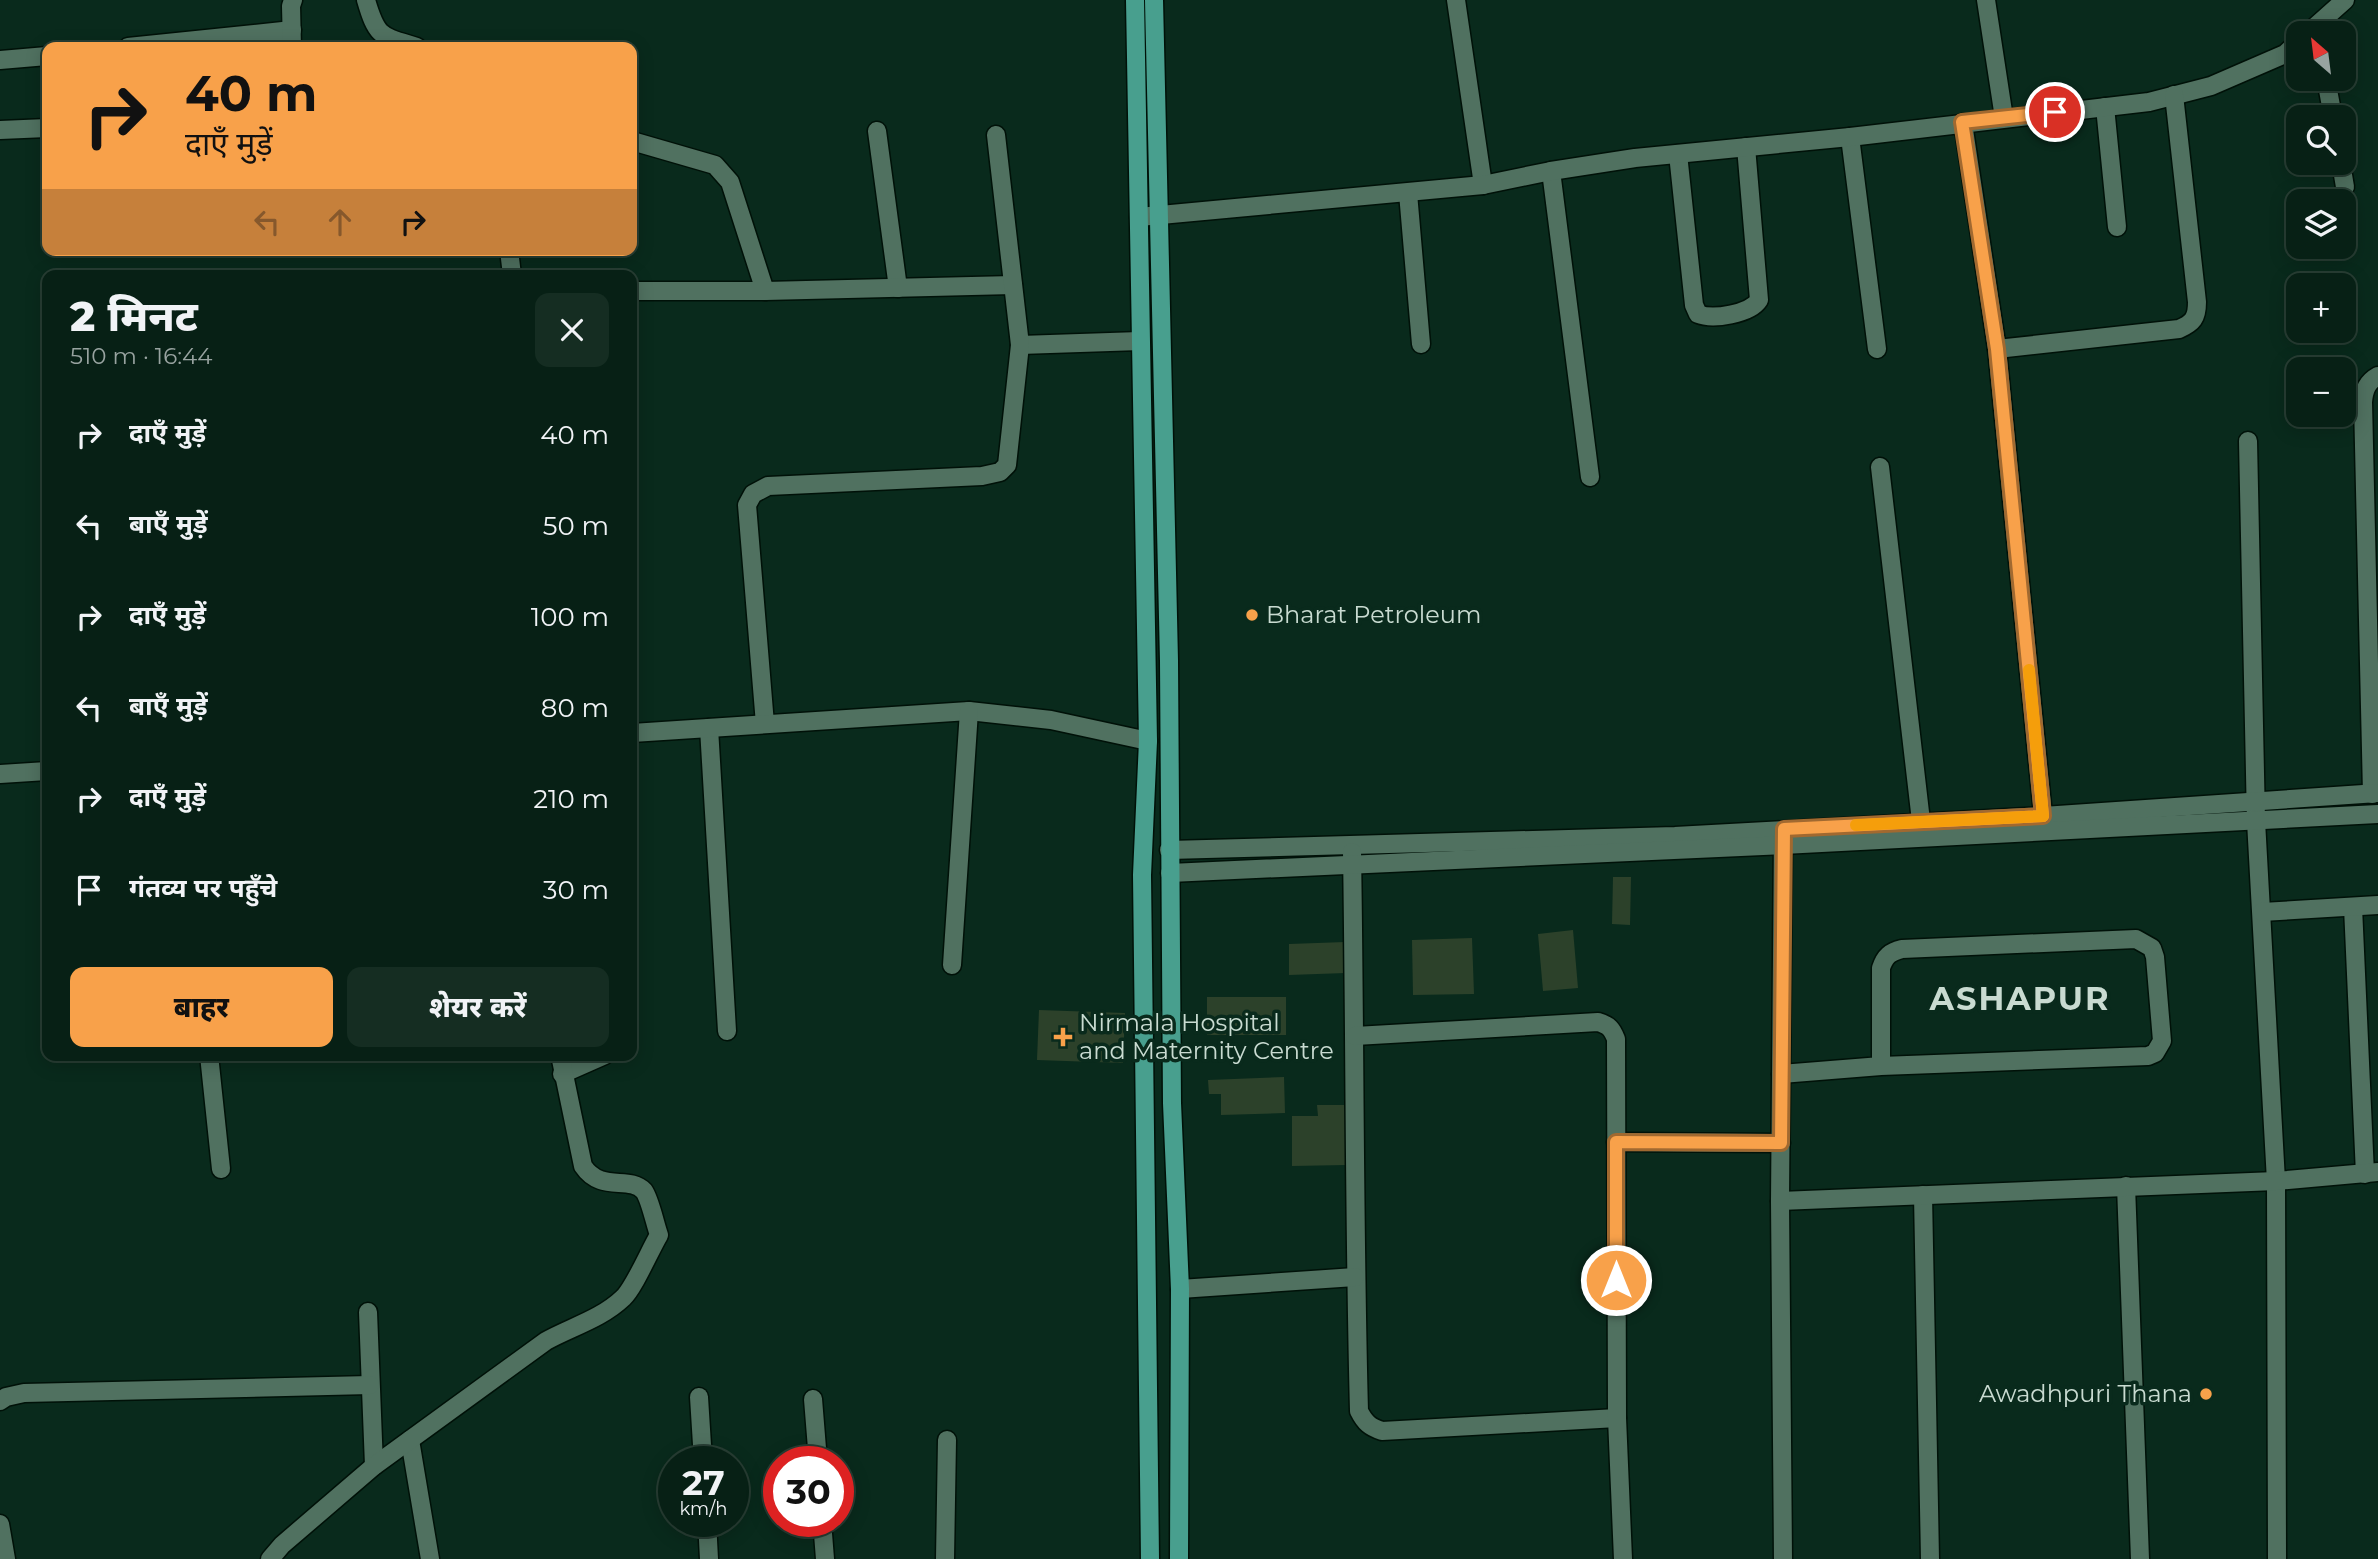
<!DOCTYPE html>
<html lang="hi">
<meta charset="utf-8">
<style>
:root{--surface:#072015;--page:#152d22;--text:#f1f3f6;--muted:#98a3a0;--line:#283e34;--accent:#f8a14a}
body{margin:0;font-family:Montserrat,"Noto Sans Devanagari",sans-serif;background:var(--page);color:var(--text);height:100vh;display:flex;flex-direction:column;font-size:26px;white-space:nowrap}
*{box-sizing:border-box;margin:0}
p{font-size:23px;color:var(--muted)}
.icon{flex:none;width:38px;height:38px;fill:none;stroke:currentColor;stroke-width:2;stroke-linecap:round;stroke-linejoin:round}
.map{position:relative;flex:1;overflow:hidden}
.sheet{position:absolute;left:42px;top:270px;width:595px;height:791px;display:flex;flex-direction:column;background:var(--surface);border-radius:14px;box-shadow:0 4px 18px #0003,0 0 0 2px var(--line)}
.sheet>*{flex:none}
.guide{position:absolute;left:42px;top:42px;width:595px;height:214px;border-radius:14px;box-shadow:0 4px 18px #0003,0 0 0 2px var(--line);background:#f8a14a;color:#111;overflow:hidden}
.needle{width:46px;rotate:332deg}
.controls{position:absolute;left:2286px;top:21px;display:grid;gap:14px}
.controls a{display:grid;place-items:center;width:70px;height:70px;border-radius:14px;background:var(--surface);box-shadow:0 4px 18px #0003,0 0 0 2px var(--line);font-size:35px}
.speed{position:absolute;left:658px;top:1446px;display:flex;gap:14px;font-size:35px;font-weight:700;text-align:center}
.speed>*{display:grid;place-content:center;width:91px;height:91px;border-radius:50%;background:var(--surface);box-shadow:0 4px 18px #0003,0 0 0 2px var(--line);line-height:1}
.speed small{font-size:18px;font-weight:400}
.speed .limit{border:10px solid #d22;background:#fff;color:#111}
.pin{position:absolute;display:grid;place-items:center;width:60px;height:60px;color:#fff;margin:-30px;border:4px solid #fff;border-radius:50%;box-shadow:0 2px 7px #0007}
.me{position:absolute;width:77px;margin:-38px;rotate:0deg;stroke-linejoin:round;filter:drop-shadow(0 0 5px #0008)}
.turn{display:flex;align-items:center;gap:24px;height:147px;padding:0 28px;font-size:32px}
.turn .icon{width:91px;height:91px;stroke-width:2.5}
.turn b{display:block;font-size:49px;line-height:60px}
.lanes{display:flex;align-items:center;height:66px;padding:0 28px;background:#0003;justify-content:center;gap:35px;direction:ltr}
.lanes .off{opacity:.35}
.round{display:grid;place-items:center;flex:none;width:74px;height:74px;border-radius:14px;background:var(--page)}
.summary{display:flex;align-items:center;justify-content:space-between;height:119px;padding:0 28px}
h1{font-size:42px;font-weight:800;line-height:52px}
.action{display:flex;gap:14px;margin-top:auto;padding:14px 28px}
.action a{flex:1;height:80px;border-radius:14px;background:var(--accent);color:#111;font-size:28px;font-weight:800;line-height:80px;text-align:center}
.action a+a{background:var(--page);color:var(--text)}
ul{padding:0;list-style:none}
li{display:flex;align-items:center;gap:21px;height:91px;padding:0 28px}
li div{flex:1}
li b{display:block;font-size:26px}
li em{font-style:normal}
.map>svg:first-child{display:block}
.building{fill:#2c412a}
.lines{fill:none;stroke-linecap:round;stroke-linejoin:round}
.minor-casing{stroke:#001108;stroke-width:21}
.primary-casing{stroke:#001108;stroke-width:21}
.minor{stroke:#507160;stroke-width:18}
.primary{stroke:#489f8e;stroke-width:18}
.route-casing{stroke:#a16930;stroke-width:18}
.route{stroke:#f8a14a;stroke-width:12}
.slow{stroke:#f59e0b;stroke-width:12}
.poi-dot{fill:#f8a14a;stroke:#092a1c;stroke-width:2.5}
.labels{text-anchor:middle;stroke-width:7;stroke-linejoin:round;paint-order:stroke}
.poi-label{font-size:24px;fill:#c9dbd1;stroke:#092a1c;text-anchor:start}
.district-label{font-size:32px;font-weight:bold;letter-spacing:2px;fill:#c9dbd1;stroke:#092a1c}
</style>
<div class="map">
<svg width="2378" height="1559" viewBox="0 0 2378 1559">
<rect width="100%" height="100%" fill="#092a1c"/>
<g class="building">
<polygon points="1613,877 1631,877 1630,925 1612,924"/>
<polygon points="1573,930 1578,988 1543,991 1538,934"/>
<polygon points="1472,938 1474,994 1413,995 1412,940"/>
<polygon points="1345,942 1346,973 1289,975 1289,944"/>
<rect x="1207" y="997" width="79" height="38"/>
<polygon points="1039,1010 1125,1013 1123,1063 1037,1060"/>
<polygon points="1284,1077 1285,1113 1221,1115 1221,1094 1209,1094 1208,1080"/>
<polygon points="1317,1105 1346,1105 1346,1165 1292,1166 1292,1116 1318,1116"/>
</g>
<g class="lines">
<g class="minor-casing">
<g id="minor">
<path d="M366,0C377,38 381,36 417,47"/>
<polyline points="1456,0 1483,185"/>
<polyline points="1986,0 2004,118"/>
<polyline points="2308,33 2345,0"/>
<polyline points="128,47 292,30"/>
<polyline points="292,47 291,6 293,0"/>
<polyline points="0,60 47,56"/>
<polyline points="2326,79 2333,117"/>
<polyline points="2105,107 2117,227"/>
<polyline points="1963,123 1997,349 2044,825"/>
<polyline points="0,130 47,128"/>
<polyline points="877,131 898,288"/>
<polyline points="1850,137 1877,349"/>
<polyline points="632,141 715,165 730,182 765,291"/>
<path d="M1678,154L1694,305L1698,314C1713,320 1750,314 1759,300L1746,147"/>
<polyline points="2341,163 2345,187"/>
<polyline points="1551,171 1590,477"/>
<polyline points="1408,193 1421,344"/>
<polyline points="1139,217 1483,185 1551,171 1635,158 1850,137 2149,102 2211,86 2285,54 2298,42"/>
<polyline points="509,250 512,275"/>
<polyline points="632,291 765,291 1013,285"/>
<polyline points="1020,345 1140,341"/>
<path d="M1997,349L2179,329C2193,323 2197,318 2197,302L2174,95"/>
<polyline points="2248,441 2256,821 2276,1181 2277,1559"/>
<polyline points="1880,467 1921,821"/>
<polyline points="765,724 747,505 753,494 768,486 982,476 1000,472 1007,465 1020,345 996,135"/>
<polyline points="709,728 727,1031"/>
<polyline points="632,733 969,711 1051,720 1148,741"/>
<polyline points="0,774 47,771"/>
<path d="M2372,794L2363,402C2364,390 2367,382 2378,376"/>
<polyline points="1169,850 1675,836 2043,816 2378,793"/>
<path d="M1352,852C1355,1038 1354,1225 1359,1411C1365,1423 1370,1427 1382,1431L1617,1418"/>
<polyline points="1170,873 1783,845 2378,814"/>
<polyline points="2353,907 2365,1174"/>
<polyline points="2262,912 2378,905"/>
<polyline points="952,965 969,711"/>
<path d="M1355,1036L1598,1022C1609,1025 1612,1029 1616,1039L1617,1418L1623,1559"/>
<polyline points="209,1055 221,1169"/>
<polyline points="562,1074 605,1055"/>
<path d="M1781,1074L1881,1066L2148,1056L2155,1053L2162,1041L2155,957L2152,948L2136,939L1902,949C1890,952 1885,956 1881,968V1066"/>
<polyline points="1616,1142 1781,1143"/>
<polyline points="2126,1186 2140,1559"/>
<polyline points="1923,1195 1930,1559"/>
<polyline points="1780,1201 2276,1181 2378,1172"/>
<polyline points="1180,1289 1355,1277"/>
<polyline points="368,1312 374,1466"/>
<polyline points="699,1397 703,1461"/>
<polyline points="813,1399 818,1461"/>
<polyline points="0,1401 6,1397 24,1393 370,1385"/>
<polyline points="410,1440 430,1559"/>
<polyline points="707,1521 709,1559"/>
<polyline points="822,1521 825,1559"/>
<polyline points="0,1524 6,1559"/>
<path d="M270,1559L282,1545L374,1466L546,1341C571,1327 601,1319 623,1298C634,1288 650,1250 659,1235C655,1224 650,1199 644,1191C629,1175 601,1193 583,1166L560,1055"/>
<polyline points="945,1559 947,1440"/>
<polyline points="1783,1559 1780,1201 1783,835"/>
</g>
</g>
<g class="primary-casing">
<g id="primary">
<polyline points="1135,0 1148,741 1142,875 1150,1559"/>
<polyline points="1154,0 1169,661 1172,1103 1180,1289 1179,1559"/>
</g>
</g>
<use href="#minor" class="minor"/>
<use href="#primary" class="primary"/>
</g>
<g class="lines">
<g class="route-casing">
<polyline id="route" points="1616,1280 1616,1142 1781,1143 1784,829 2043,816 1997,349 1962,122 2055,112"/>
</g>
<use href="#route" class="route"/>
<polyline class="slow" points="1856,825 2043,816 2029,670"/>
</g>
<g class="poi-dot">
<circle cx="1252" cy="615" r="7"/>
<path d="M1059.5 1026.5h7v7h7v7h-7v7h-7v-7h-7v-7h7z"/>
<circle cx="2206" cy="1394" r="7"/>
</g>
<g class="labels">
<g class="poi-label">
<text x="1266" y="623">Bharat Petroleum</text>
<text x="1079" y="1031">Nirmala Hospital<tspan x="1079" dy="28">and Maternity Centre</tspan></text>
<text x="2192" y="1402" text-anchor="end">Awadhpuri Thana</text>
</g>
<g class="district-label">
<text x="2020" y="1010">ASHAPUR</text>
</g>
</g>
</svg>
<div class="controls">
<a><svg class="needle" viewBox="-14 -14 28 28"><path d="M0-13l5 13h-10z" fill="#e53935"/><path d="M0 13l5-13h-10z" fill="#98a3a0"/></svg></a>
<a><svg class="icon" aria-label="search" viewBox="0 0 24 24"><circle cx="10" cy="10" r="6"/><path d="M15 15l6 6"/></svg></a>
<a><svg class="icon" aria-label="layers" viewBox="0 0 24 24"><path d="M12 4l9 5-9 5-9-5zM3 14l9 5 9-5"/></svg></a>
<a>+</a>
<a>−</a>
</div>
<div class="speed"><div>27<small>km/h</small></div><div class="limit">30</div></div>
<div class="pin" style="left:2055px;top:112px;background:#d93025"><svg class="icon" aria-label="arrive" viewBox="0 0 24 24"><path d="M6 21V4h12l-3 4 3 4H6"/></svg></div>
<svg class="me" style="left:1616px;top:1280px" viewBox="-20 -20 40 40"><circle r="17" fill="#f8a14a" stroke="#fff" stroke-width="3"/><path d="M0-11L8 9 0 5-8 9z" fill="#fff"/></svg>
<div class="guide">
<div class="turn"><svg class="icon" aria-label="right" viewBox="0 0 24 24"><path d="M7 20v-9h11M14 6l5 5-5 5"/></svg><div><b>40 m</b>दाएँ मुड़ें</div></div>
<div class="lanes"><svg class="icon off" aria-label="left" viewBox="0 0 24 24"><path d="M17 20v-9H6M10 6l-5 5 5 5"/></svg><svg class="icon off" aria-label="ahead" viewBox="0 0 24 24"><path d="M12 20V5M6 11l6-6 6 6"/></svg><svg class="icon" aria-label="right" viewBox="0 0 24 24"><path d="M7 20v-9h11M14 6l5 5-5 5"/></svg></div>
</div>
<section class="sheet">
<div class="summary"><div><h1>2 मिनट</h1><p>510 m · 16:44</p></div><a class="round"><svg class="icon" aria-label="close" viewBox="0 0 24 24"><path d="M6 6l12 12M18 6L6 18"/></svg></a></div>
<ul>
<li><svg class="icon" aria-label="right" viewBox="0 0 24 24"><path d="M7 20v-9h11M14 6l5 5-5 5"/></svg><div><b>दाएँ मुड़ें</b></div><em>40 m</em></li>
<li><svg class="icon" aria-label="left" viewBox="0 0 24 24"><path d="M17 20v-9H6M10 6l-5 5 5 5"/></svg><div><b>बाएँ मुड़ें</b></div><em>50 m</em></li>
<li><svg class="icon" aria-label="right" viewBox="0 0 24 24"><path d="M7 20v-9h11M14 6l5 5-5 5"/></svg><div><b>दाएँ मुड़ें</b></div><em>100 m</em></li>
<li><svg class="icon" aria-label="left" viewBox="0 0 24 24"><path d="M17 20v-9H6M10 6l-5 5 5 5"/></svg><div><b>बाएँ मुड़ें</b></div><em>80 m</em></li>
<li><svg class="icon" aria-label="right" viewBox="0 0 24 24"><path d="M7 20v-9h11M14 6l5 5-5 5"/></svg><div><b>दाएँ मुड़ें</b></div><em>210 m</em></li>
<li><svg class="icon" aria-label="arrive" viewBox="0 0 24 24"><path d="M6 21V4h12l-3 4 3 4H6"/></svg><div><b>गंतव्य पर पहुँचे</b></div><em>30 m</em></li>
</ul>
<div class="action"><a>बाहर</a><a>शेयर करें</a></div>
</section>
</div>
